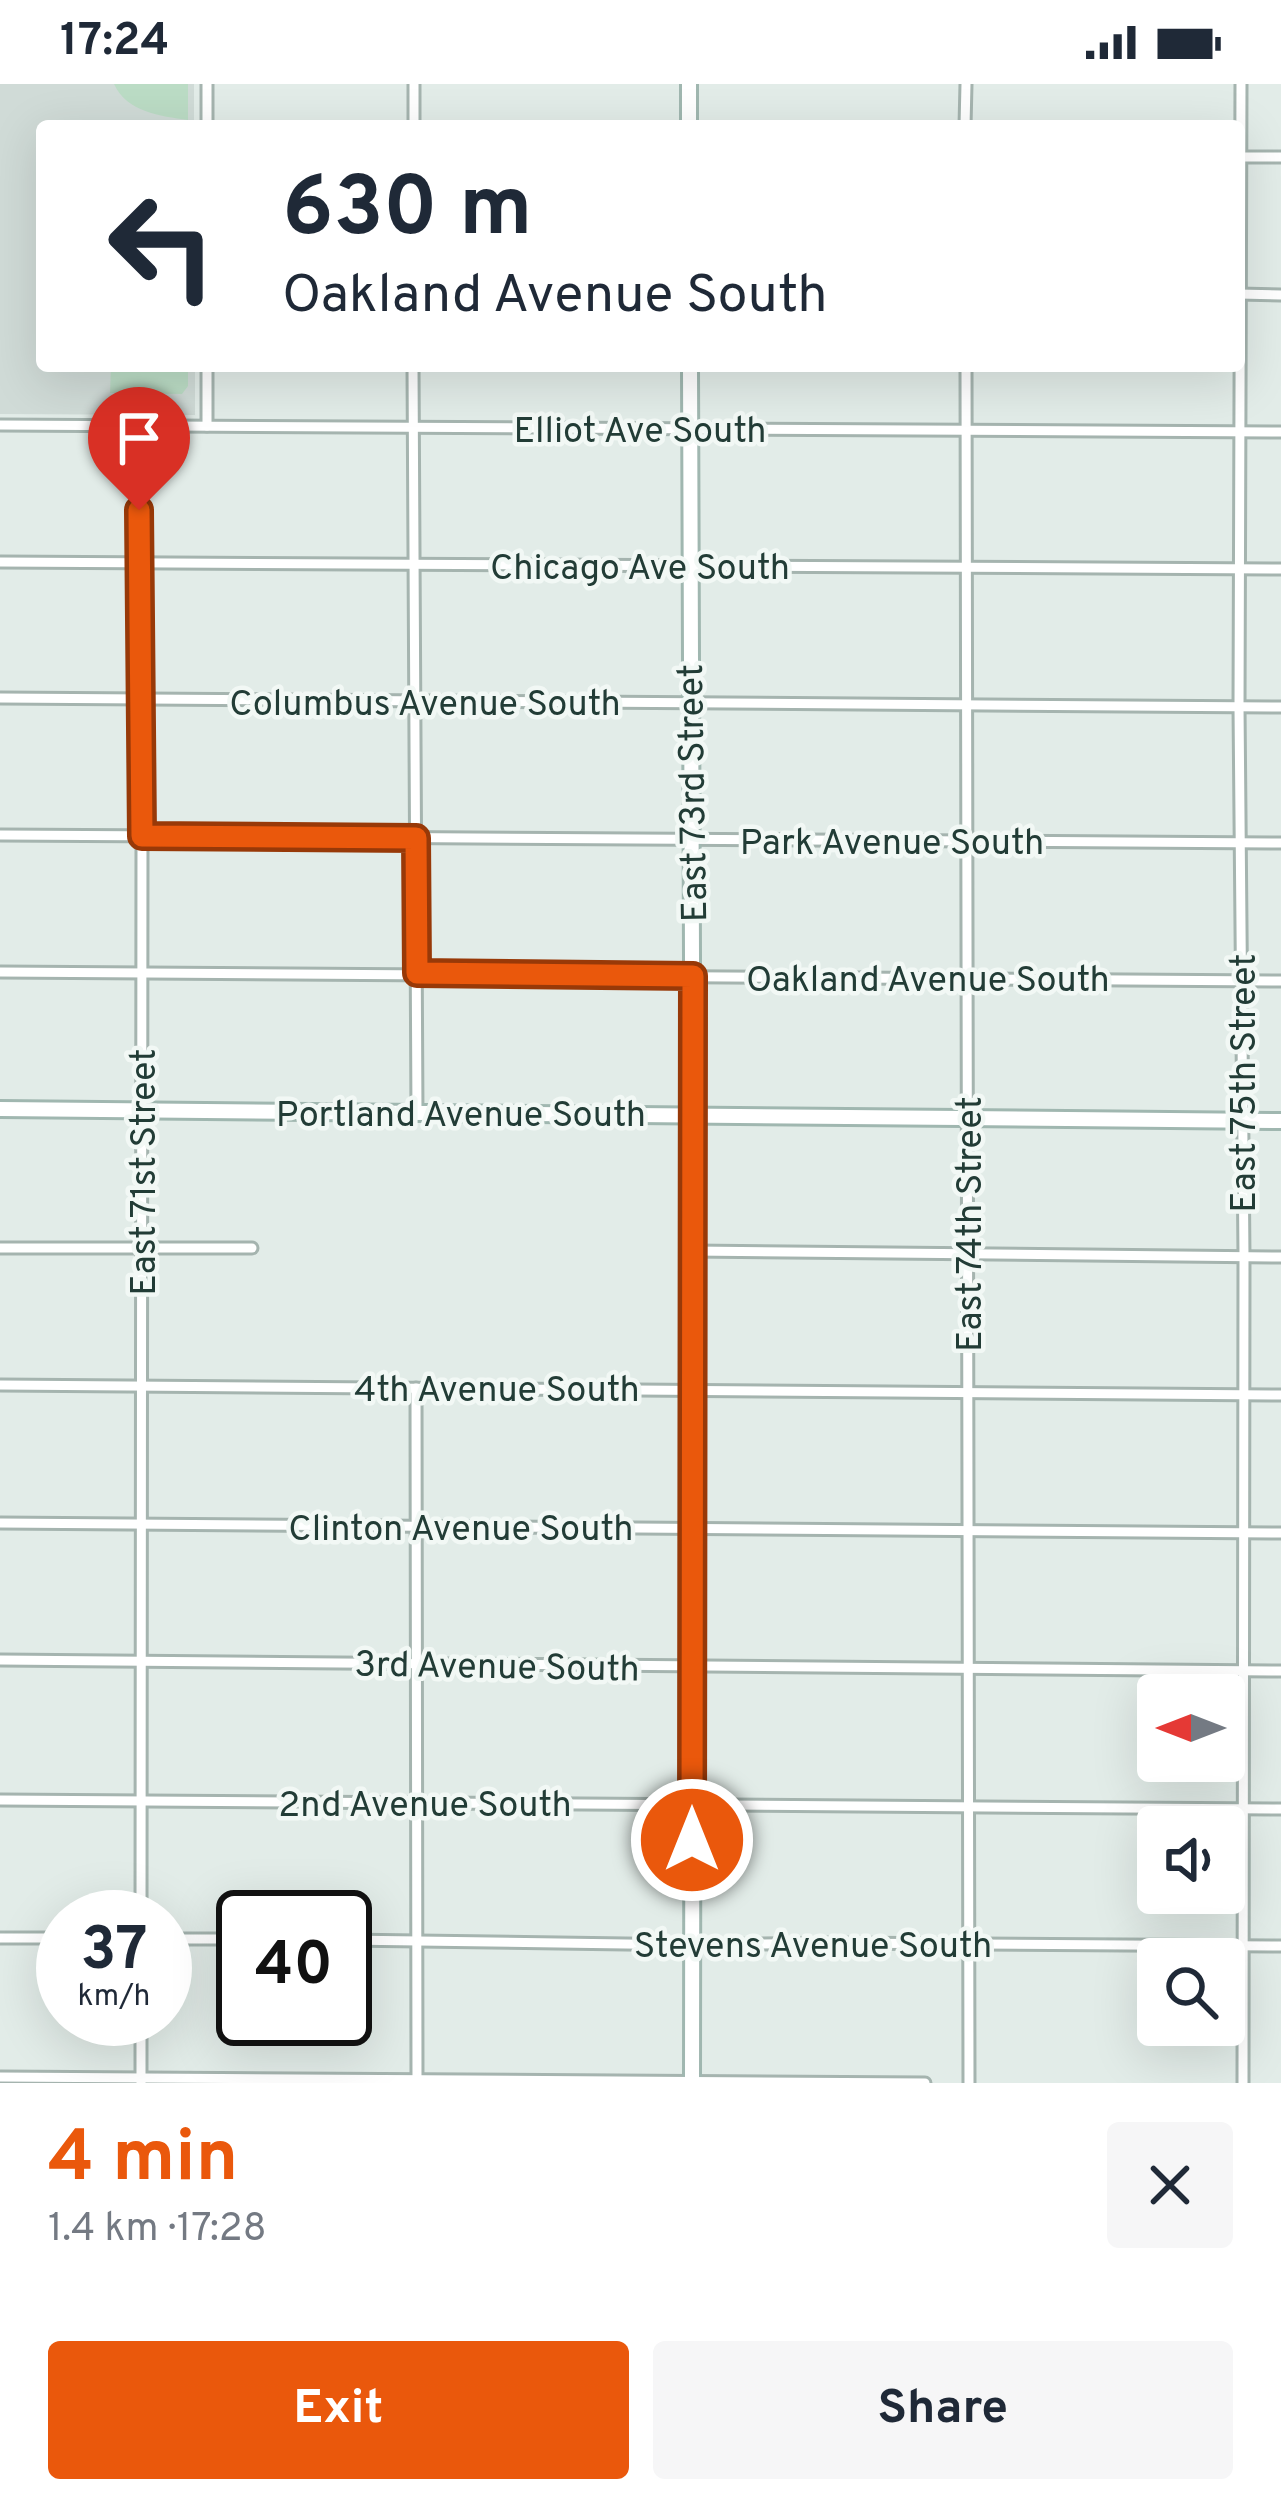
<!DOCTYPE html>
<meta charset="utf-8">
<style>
:root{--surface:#fff;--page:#f6f6f7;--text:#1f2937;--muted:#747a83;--accent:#ea580c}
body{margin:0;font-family:Overpass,sans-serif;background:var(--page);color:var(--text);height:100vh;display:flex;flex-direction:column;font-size:45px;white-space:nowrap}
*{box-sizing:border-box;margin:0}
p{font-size:39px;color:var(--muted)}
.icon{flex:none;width:66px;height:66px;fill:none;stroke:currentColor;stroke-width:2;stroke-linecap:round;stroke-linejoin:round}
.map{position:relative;height:1999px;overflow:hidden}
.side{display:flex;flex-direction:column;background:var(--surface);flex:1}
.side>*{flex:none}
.banner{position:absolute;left:36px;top:36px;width:1209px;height:252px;border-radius:12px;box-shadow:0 12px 48px #0002;background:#fff;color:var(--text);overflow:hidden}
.needle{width:78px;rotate:270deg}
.buttons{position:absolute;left:1137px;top:1590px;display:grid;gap:24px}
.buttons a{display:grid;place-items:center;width:108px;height:108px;border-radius:12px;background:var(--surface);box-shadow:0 12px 48px #0002;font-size:60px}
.speed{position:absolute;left:36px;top:1806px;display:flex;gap:24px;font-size:60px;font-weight:700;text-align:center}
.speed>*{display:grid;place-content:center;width:156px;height:156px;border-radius:50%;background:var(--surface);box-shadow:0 12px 48px #0002;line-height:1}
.speed small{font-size:30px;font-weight:400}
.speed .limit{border:6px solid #111;border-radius:18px;background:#fff;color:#111}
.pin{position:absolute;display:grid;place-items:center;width:102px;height:102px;color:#fff;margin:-123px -51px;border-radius:50% 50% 50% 0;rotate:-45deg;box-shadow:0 0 12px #0007}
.pin .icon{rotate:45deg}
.me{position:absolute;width:132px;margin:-66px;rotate:0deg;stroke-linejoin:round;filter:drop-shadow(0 0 9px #0008)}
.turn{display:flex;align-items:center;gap:42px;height:252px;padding:0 48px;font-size:54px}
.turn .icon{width:156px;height:156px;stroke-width:2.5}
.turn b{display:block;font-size:84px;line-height:102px}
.round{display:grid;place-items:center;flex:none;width:126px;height:126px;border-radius:12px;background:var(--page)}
.headline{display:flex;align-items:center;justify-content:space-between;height:204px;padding:0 48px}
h1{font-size:72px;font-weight:700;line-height:90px;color:var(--accent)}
.button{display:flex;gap:24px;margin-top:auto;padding:24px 48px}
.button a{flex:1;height:138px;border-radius:12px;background:var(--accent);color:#fff;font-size:48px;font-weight:700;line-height:138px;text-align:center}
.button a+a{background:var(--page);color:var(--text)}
.status{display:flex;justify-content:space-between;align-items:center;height:84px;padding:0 60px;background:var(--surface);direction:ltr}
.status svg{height:33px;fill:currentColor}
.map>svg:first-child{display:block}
.built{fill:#d0dbd7}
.pitch{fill:#bbdcc5}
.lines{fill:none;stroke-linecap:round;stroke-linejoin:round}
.street-casing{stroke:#a5b4af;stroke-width:15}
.secondary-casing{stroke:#a0b7b0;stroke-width:20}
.street{stroke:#fff;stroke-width:9}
.secondary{stroke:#fff;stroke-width:14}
.route-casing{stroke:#983908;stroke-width:30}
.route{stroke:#ea580c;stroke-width:21}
.labels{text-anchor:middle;stroke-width:9;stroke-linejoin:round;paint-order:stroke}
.street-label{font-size:36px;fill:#223c36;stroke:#f2f8f5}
</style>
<div class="status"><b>17:24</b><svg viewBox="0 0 49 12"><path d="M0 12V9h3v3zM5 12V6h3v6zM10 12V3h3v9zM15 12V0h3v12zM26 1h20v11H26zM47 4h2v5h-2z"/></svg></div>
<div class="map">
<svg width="1281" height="1999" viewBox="0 0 1281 1999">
<rect width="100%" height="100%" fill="#e2ece8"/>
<polygon class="built" points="0,0 194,0 194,42 42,42 42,282 195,282 195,331 0,330"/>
<g class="pitch">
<path d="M114,0H188V36C160,32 127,28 114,0Z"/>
<polygon points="111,282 188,282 188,302 182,310 110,309"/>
</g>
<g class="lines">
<g class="street-casing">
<g id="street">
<polyline points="207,0 207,42"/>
<polyline points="414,0 414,42"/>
<polyline points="1241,0 1239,623 1244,1172 1243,1999"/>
<polyline points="965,42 966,0"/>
<polyline points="1239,73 1281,73"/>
<polyline points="1239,210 1281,211"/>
<polyline points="207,282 207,342"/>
<polyline points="413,282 417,1030"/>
<polyline points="966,282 969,1999"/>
<polyline points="0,341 1281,348"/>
<polyline points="138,342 142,751 141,1833"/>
<polyline points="0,478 1281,485"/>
<polyline points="0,614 1281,623"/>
<polyline points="0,751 1281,759"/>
<polyline points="0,888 1281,897"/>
<polyline points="0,1164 252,1164"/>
<polyline points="693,1167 1281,1173"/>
<polyline points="0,1301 1281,1311"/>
<polyline points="416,1304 417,1999"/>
<polyline points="0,1439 1281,1449"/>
<polyline points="0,1576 1281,1587"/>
<polyline points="0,1716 1281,1725"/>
<polyline points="0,1854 63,1854"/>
<polyline points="165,1855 243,1855"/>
<polyline points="345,1856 693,1861 830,1859 1281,1862"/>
<polyline points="141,1935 141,1999"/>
<polyline points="0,1993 925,1999"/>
</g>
</g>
<g class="secondary-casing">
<g id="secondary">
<polyline points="689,0 689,42"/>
<polyline points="690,282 693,1167 692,1999"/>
<polyline points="0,1025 1281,1037"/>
</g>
</g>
<use href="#street" class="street"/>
<use href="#secondary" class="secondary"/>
</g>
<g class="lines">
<g class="route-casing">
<polyline id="route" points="139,426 142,752 416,754 417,889 693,892 692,1756"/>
</g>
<use href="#route" class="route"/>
</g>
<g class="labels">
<g class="street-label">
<text x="640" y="358">Elliot Ave South</text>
<text x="640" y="495">Chicago Ave South</text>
<text x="425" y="631">Columbus Avenue South</text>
<text transform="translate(691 709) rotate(-91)" y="13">East 73rd Street</text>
<text x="892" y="770">Park Avenue South</text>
<text x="928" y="907">Oakland Avenue South</text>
<text transform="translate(1242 999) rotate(-90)" y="13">East 75th Street</text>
<text x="461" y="1042">Portland Avenue South</text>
<text transform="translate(142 1088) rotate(-90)" y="13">East 71st Street</text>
<text transform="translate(968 1140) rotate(-90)" y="13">East 74th Street</text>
<text x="497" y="1317">4th Avenue South</text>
<text x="461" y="1456">Clinton Avenue South</text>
<text transform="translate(497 1581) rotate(1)" y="13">3rd Avenue South</text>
<text x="425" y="1732">2nd Avenue South</text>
<text x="813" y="1873">Stevens Avenue South</text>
</g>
</g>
</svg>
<div class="buttons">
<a><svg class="needle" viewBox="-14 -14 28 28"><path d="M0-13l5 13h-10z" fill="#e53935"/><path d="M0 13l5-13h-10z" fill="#747a83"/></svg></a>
<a><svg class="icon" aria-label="sound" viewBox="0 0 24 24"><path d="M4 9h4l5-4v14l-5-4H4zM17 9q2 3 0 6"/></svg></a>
<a><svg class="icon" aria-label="search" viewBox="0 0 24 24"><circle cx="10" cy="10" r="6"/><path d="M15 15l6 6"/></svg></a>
</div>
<div class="speed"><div>37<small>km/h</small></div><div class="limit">40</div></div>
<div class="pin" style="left:139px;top:426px;background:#d93025"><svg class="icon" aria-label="arrive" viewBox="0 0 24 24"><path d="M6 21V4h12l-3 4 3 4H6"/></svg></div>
<svg class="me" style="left:692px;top:1756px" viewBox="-20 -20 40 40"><circle r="17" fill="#ea580c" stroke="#fff" stroke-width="3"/><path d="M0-11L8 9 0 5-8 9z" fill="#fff"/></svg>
<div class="banner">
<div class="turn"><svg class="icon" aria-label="left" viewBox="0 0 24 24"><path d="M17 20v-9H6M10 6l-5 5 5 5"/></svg><div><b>630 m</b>Oakland Avenue South</div></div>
</div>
</div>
<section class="side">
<div class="headline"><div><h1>4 min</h1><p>1.4 km · 17:28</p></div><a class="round"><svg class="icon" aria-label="close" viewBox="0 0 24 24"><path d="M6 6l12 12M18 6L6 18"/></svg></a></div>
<div class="button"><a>Exit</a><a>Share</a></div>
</section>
